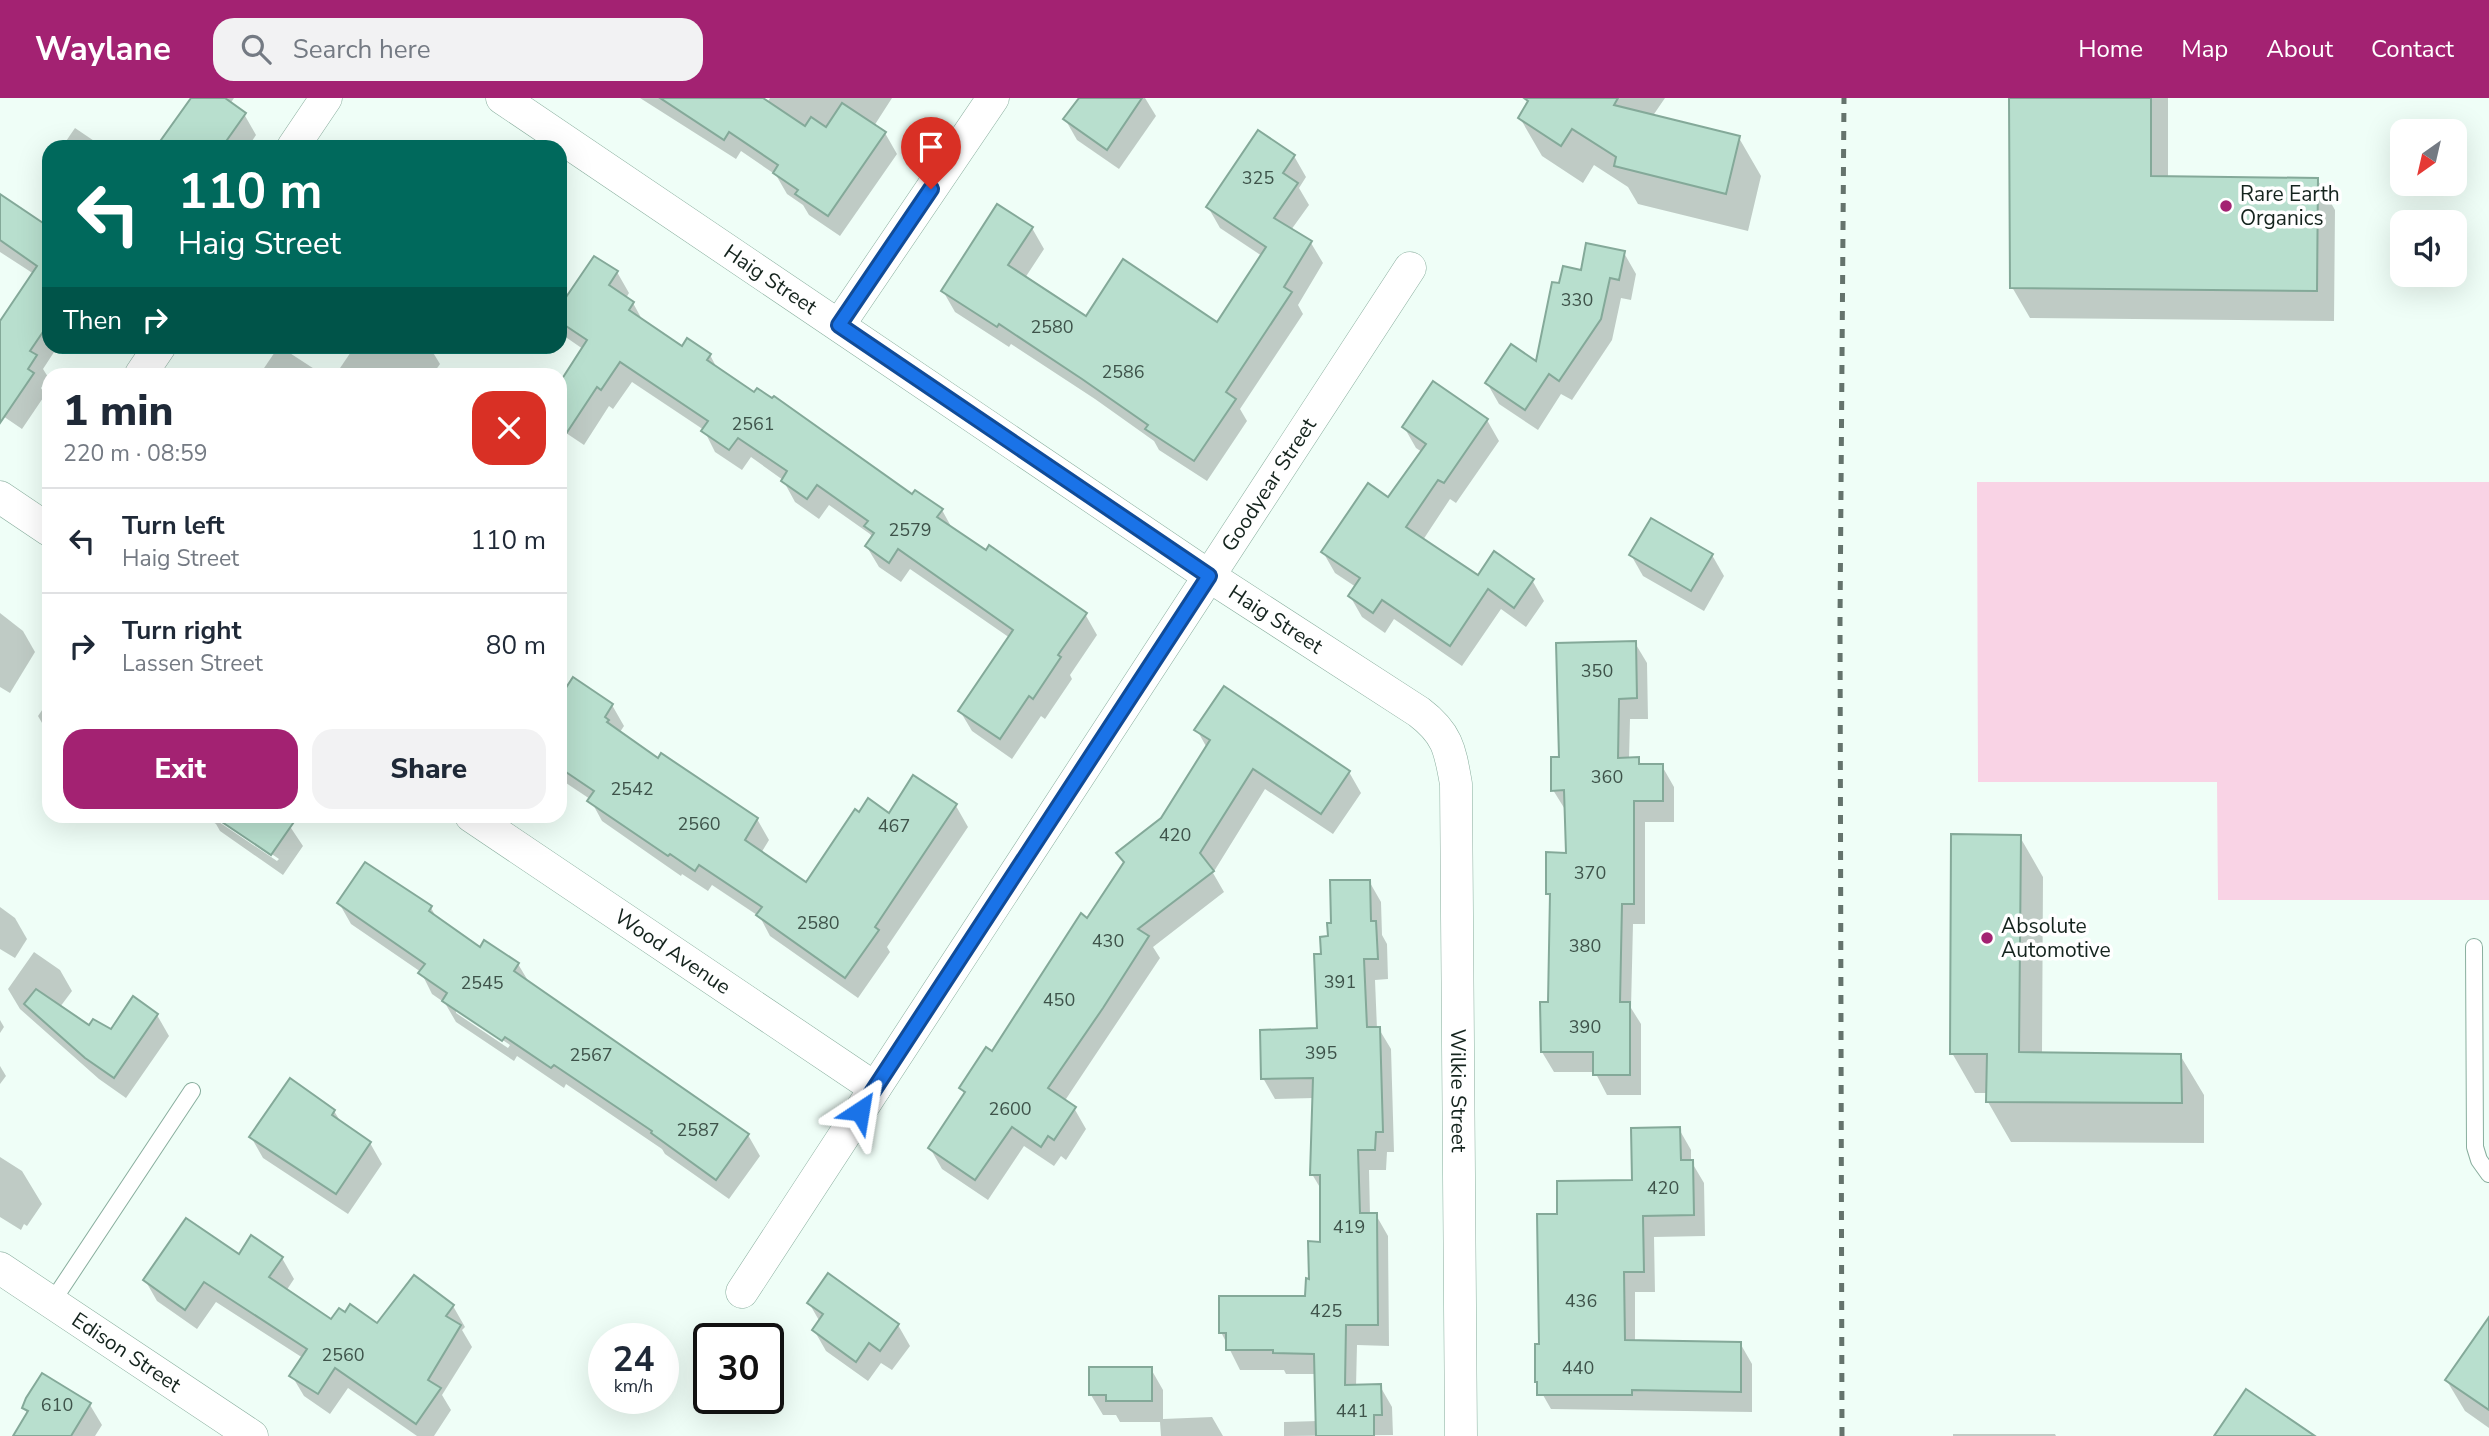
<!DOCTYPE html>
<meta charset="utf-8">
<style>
:root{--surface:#fff;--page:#f2f2f3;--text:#1f2937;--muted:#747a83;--line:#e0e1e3;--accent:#a32272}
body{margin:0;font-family:"Nunito Sans",sans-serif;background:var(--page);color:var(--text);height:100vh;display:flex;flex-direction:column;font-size:26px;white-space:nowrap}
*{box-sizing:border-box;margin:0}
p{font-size:23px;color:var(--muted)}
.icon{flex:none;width:38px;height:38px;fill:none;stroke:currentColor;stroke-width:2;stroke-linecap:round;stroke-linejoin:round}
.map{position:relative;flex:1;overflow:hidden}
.sheet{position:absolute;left:42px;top:270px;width:525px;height:455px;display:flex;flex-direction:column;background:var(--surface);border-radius:21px;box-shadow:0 7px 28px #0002}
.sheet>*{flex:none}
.hud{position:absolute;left:42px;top:42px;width:525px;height:214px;border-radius:21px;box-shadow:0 7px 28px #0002;background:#00695c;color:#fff;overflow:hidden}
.needle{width:46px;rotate:214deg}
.tools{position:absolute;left:2390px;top:21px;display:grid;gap:14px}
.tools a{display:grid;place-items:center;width:77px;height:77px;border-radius:14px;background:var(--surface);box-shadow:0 7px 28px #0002;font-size:35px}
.speed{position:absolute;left:588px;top:1225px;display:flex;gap:14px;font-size:35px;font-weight:700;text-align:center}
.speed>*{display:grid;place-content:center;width:91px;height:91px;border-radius:50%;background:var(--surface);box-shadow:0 7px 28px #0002;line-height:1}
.speed small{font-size:18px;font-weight:400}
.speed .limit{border:4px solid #111;border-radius:10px;background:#fff;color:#111}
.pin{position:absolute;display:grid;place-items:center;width:60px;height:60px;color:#fff;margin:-72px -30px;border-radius:50% 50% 50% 0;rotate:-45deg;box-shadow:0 0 7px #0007}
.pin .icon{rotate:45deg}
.me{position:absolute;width:77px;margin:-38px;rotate:33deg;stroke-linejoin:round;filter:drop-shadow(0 0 5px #0008)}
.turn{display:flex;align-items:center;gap:24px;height:147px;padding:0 21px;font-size:32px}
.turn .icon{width:91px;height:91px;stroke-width:2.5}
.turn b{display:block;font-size:49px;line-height:60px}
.then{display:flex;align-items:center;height:66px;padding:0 21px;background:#0003;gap:14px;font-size:26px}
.round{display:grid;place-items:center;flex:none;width:74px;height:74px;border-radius:21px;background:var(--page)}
.head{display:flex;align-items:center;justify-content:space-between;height:119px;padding:0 21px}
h1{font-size:42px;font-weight:800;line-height:52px}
.button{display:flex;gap:14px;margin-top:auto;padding:14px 21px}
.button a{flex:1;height:80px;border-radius:21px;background:var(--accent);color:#fff;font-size:28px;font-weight:800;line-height:80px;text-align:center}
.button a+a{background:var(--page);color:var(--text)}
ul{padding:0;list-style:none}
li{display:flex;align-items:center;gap:21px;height:105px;padding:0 21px;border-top:2px solid var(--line)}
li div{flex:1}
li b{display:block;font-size:26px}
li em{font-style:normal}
header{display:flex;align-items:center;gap:42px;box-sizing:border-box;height:98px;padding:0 35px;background:var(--accent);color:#fff}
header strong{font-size:33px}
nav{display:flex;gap:38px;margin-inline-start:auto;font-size:24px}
.search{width:490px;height:63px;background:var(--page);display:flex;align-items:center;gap:18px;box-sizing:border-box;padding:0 24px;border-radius:21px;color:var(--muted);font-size:26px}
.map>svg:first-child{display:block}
.green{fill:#f9d3e5}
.shadow{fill:#0003;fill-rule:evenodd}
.building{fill:#b8dfce;stroke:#84a999;stroke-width:2}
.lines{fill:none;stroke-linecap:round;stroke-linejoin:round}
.service-casing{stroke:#89ae9e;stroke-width:18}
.minor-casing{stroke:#89ae9e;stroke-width:33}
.service{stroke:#fff;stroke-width:16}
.minor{stroke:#fff;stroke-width:32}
.rail{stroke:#64736c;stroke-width:5;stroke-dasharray:9 9;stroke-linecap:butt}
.route-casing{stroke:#114b97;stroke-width:18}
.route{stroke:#1a73e8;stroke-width:12}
.poi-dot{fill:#a32272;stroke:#fff;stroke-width:2.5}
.labels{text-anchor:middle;stroke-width:7;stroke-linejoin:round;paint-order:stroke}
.number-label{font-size:18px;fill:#3e534a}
.poi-label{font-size:21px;fill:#15241e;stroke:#fff;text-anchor:start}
.street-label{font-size:21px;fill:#15241e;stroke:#fff}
</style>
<header>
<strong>Waylane</strong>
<div class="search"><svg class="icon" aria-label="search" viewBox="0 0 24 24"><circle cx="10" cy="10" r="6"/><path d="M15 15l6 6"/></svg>Search here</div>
<nav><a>Home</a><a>Map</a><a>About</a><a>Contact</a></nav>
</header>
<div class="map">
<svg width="2489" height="1338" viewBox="0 0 2489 1338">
<rect width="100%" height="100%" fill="#effef7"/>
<polygon class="green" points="1977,384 2489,384 2489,802 2218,802 2217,684 1978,684"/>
<g class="shadow">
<polygon points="193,0 234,0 230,6 244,16 256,37 248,49 158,49"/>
<polygon points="640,0 760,0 767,5 770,0 892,0 874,28 885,35 897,56 840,138 809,117 803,107 787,96 776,77 741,53 736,61"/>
<polygon points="1089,0 1145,0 1156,18 1119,71 1077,42 1065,21"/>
<polygon points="1529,0 1665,0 1652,19 1739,40 1761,78 1748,133 1638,106 1628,89 1594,67 1583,85 1542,58 1520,20 1531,2"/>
<polygon points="2010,0 2168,0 2168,80 2317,81 2335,112 2334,223 2030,220 2012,189"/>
<polygon points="75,30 103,49 62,49"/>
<polygon points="392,44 400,49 389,49"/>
<polygon points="1294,58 1306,79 1299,90 1309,107 1291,132 1311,145 1323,165 1298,207 1303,216 1240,311 1247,323 1207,383 1159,352 1154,343 1095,301 1011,246 1009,249 955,214 943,193 1032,130 1044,151 1025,180 1086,221 1217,226 1262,158 1220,130 1208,109"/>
<polygon points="0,110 42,126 49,115 49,248 58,248 43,271 48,279 41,290 45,297 22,331 0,316 0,226 34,176 0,154"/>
<polygon points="1624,155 1636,176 1631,202 1621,200 1612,242 1572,302 1561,296 1538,332 1499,306 1487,285 1537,266 1560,187 1583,174"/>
<polygon points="617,174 629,195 626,200 633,205 644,225 683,250 710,257 718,272 912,398 942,412 953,432 1085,516 1097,537 1070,577 1072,581 1045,621 1041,618 1012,661 972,633 960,613 1010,540 910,471 901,484 879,469 867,449 873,440 870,436 829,407 819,421 795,404 783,382 751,359 742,372 715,354 704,332 632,284 613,311 609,308 584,347 560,331 560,287 583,251 567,240 560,228 560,212"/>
<polygon points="279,248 322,276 260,276"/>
<polygon points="355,248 429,248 440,266 433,276 336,276"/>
<polygon points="1487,322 1499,343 1456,405 1450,401 1423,442 1479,480 1532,482 1544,503 1526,529 1501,511 1462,568 1394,521 1385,535 1362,519 1350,498 1356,489 1335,475 1323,454 1389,401 1422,354 1416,350 1404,329"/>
<polygon points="1631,457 1712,457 1724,478 1704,513 1643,478"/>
<polygon points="0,515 23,533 35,554 10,595 0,589"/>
<polygon points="1635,545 1647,565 1648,621 1630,621 1629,661 1638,661 1642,668 1662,668 1674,689 1674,724 1645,724 1645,826 1633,826 1631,910 1641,926 1641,997 1607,997 1595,974 1554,974 1542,954 1550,906 1551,801 1548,796 1567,757 1566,713 1553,692 1561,661"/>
<polygon points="49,602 49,637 38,618"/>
<polygon points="560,602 612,607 624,628 620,634 659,662 757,721 769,742 761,755 806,787 889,717 914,680 956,708 968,729 887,849 890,854 858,900 770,838 760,819 712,787 708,793 682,776 681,778 602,723 590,701 560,681"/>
<polygon points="1197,632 1349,674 1361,695 1333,736 1265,691 1213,775 1224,794 1153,849 1160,860 1064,1004 1074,1010 1086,1031 1066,1062 1061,1058 1054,1068 1024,1048 988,1102 942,1071 930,1050 965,997 961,990 992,956 1125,766 1118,755 1162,721 1207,650"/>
<polygon points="203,718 210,718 277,763 279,761 216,718 283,718 303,748 283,777 220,733 216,726"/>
<polygon points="2020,739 2043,779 2042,956 2180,957 2204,997 2204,1045 2011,1044 1988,1004 1988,995 1975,995 1952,955"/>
<polygon points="1369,783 1381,804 1382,837 1387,846 1388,881 1375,882 1377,931 1379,931 1391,951 1394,1054 1387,1054 1386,1072 1369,1072 1370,1117 1376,1117 1388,1138 1389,1248 1357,1247 1356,1289 1380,1288 1392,1309 1393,1337 1284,1338 1284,1324 1318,1323 1316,1276 1286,1276 1284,1272 1240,1272 1221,1234 1307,1200 1322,1146 1322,1093 1312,1076 1314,1000 1275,1001 1263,980 1319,932 1323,858 1333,827"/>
<path d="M339,805L431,810L438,822L480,851L518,866L530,886L748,1037L760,1058L729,1101L665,1056L662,1051L566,986L564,990L517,958L514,963L456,924L445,905L432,896L421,874L351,826ZM456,910L510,947L508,950L456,915Z"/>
<polygon points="0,809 15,820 27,841 15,860 0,851"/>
<polygon points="34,854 60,872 72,893 60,909 89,929 112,933 157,917 169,938 126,1000 99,981 20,911 8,891"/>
<polygon points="0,922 4,929 0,935"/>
<polygon points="0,968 6,978 0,986"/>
<polygon points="334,1013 342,1026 370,1045 382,1066 348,1116 263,1060 251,1039"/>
<polygon points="1679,1031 1691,1052 1691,1063 1704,1085 1705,1138 1654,1139 1655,1194 1635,1194 1635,1244 1740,1245 1752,1266 1752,1314 1551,1311 1539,1290 1540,1248 1558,1118 1634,1084"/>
<polygon points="0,1059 22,1073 42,1106 27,1128 24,1126 21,1132 0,1119"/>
<polygon points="239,1158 282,1160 294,1181 286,1193 332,1224 378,1227 453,1208 465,1229 462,1232 472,1249 442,1297 451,1312 434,1338 417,1338 348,1290 330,1316 304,1298 292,1278 303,1260 216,1204 197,1231 157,1203 145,1182"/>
<polygon points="809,1205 898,1227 910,1248 892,1272 881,1265 868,1283 826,1253 814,1232 820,1224"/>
<polygon points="2489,1229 2489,1330 2465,1313 2447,1283"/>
<polygon points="1151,1271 1163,1292 1163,1321 1212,1319 1223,1338 1161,1338 1160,1324 1120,1324 1116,1317 1103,1317 1091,1297"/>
<polygon points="90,1307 102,1327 95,1338 15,1338 28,1316 24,1310"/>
<polygon points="1953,1336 2055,1336 2056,1338 1953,1338"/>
</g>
<g class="building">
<polygon points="191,0 225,0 246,15 222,49 156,49"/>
<polygon points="660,0 763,0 805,28 811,19 826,29 842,5 886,34 828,118 795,96 798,92 773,75 778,67 729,34 724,42"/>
<polygon points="1079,0 1142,0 1107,52 1063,21"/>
<polygon points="1524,0 1618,0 1614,7 1740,38 1726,96 1614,68 1616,59 1572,31 1561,48 1518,20 1528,3"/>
<polygon points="2009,0 2151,0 2151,78 2318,80 2317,193 2010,190"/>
<polygon points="1258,32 1295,57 1283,75 1298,85 1274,120 1312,143 1284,189 1292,194 1226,294 1236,301 1194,363 1145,331 1148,327 1082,281 999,226 997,229 941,193 997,106 1033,129 1008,167 1086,218 1123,161 1217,224 1266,149 1206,109"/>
<polygon points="0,96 49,129 49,225 30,253 37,257 28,271 34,275 0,325 0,223 37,168 0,142"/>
<polygon points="1586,145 1625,153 1619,182 1610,180 1601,221 1559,283 1549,276 1525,312 1485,285 1511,246 1536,263 1552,184 1559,185 1563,168 1581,172"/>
<polygon points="594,158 618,173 609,187 634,204 629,212 682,248 687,240 711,256 707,262 754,294 757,290 772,300 774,298 912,396 915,392 943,411 937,419 986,452 989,447 1087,515 1058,557 1061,559 1033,601 1029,598 1000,641 958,613 1013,532 898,451 889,465 865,448 874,435 864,428 868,423 817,387 807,401 781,383 787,373 738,340 729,352 701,333 708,323 620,264 601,292 597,289 560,345 560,284 587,242 560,224 560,208"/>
<polygon points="1433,283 1488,321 1444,385 1438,382 1406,429 1478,477 1494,453 1534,481 1514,510 1488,491 1450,548 1382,502 1373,515 1348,498 1360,480 1321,454 1368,385 1388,399 1426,346 1402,329"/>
<polygon points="1651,420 1713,456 1691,493 1629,457"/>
<polygon points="1636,543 1637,600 1619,601 1618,660 1639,659 1639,666 1663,666 1663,703 1634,703 1634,806 1622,806 1620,904 1630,904 1630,977 1593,977 1593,954 1541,954 1540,904 1548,904 1550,796 1546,796 1546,754 1566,755 1564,692 1551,693 1551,659 1559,659 1556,545"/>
<polygon points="573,579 613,606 605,619 609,622 607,624 658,660 661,655 758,720 745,742 806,784 855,711 859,714 868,700 889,715 913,677 957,706 875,829 879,832 845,880 756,817 762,809 699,767 695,773 670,756 668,758 587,703 594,693 560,670 560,599"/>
<polygon points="1224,588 1350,673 1321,716 1253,671 1200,755 1214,773 1138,831 1149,838 1103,910 1048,990 1076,1009 1054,1042 1048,1038 1041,1049 1012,1029 975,1082 928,1050 965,994 959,990 986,949 992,953 1081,815 1087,820 1124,764 1116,755 1161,720 1210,642 1194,632"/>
<polygon points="213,718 298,718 271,757"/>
<polygon points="1951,736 2021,737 2019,954 2181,956 2182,1005 1986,1004 1987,956 1950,956"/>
<polygon points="365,764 432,808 429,813 480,849 484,842 519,865 514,873 749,1036 716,1082 651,1035 652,1033 554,967 551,970 505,939 502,943 442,903 447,895 418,875 425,866 337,805"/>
<polygon points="1330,782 1370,782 1371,823 1376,823 1378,861 1364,861 1367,929 1380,929 1383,1034 1376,1034 1375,1052 1358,1052 1360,1115 1377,1115 1378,1227 1346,1227 1345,1287 1381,1286 1382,1317 1374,1317 1374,1338 1316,1338 1314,1256 1273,1255 1273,1252 1226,1252 1226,1235 1219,1235 1219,1198 1305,1198 1306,1180 1309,1181 1308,1143 1320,1144 1320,1077 1310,1077 1313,980 1261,981 1260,932 1317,930 1314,856 1321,856 1320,839 1328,838 1327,825 1331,825"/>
<polygon points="36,891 89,927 93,921 111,931 133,898 158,916 114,980 85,960 24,906"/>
<polygon points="290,980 335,1012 332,1017 371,1044 336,1096 249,1039"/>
<polygon points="1680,1029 1681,1062 1693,1062 1694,1117 1643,1118 1644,1174 1624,1174 1625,1242 1741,1244 1741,1294 1632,1292 1632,1297 1537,1297 1537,1284 1535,1284 1535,1246 1539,1246 1537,1116 1557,1116 1557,1083 1632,1082 1631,1030"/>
<polygon points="186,1120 239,1156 251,1137 283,1159 269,1179 331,1221 339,1210 345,1214 350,1206 377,1225 414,1177 454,1207 446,1218 461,1227 428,1282 441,1290 416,1326 335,1270 318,1296 289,1278 307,1251 204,1184 185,1212 143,1182"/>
<polygon points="828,1175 899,1226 880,1253 869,1245 856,1264 812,1232 823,1216 807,1205"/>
<polygon points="2489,1219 2489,1312 2445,1282"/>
<polygon points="1089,1269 1152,1269 1152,1303 1106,1303 1106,1297 1089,1297"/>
<polygon points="42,1275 91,1305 71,1338 13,1338 28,1313 22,1310 26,1300"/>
<polygon points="2246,1291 2315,1338 2214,1338"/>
</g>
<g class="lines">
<g class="service-casing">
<g id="service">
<polyline points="2474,849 2475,1049 2479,1062 2489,1076"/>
<polyline points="52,1204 192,993"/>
</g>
</g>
<g class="minor-casing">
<g id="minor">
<path id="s1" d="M502,0L1209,478L1419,614C1448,636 1450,652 1456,686L1461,1338"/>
<polyline points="293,49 326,0"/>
<polyline points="839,227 993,0"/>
<polyline points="141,276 160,248"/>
<polyline points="0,399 49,432"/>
<path id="s2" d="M471,718L875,990"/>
<path id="s3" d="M0,1170L252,1338"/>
<path id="s4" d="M742,1194L1410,170"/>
</g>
</g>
<use href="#service" class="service"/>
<use href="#minor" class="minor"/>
<polyline class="rail" points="1842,1338 1840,524 1844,0"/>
</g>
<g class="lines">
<g class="route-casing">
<polyline id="route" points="860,1013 1209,478 839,227 931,91"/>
</g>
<use href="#route" class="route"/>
</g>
<g class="poi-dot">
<circle cx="2226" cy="108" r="7"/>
<circle cx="1987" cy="840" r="7"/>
</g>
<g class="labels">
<g class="number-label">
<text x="1258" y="86">325</text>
<text x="1577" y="208">330</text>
<text x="1052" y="235">2580</text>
<text x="1123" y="280">2586</text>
<text x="753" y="332">2561</text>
<text x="910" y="438">2579</text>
<text x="1597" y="579">350</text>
<text x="1607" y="685">360</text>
<text x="632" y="697">2542</text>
<text x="699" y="732">2560</text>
<text x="894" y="734">467</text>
<text x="1175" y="743">420</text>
<text x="1590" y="781">370</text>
<text x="818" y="831">2580</text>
<text x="1108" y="849">430</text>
<text x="1585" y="854">380</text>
<text x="1340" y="890">391</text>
<text x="482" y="891">2545</text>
<text x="1059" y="908">450</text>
<text x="1585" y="935">390</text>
<text x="1321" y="961">395</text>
<text x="591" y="963">2567</text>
<text x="1010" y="1017">2600</text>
<text x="698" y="1038">2587</text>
<text x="1663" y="1096">420</text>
<text x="1349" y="1135">419</text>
<text x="1581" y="1209">436</text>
<text x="1326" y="1219">425</text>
<text x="343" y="1263">2560</text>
<text x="1578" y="1276">440</text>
<text x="57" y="1313">610</text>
<text x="1352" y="1319">441</text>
</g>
<g class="poi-label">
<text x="2240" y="103">Rare Earth<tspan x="2240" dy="24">Organics</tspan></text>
<text x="2001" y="835">Absolute<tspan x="2001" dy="24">Automotive</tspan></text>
</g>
<g class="street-label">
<text dy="7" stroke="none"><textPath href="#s1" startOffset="324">Haig Street</textPath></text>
<text dy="7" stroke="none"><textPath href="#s4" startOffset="964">Goodyear Street</textPath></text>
<text dy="7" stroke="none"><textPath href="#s1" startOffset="933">Haig Street</textPath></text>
<text dy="7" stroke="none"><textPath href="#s2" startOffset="243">Wood Avenue</textPath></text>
<text dy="7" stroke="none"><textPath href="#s1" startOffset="1494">Wilkie Street</textPath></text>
<text dy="7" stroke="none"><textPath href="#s3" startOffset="152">Edison Street</textPath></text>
</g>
</g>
</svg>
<div class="tools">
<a><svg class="needle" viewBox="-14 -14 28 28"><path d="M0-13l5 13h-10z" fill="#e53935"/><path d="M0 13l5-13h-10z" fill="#747a83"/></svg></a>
<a><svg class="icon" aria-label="sound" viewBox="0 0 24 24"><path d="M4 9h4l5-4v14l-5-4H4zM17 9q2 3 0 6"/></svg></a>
</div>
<div class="speed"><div>24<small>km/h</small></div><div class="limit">30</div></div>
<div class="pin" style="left:931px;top:91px;background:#d93025"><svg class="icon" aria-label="arrive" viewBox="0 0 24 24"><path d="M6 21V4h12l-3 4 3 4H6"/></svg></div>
<svg class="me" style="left:860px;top:1013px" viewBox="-20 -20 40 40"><path d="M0-17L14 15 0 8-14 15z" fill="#1a73e8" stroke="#fff" stroke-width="4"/></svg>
<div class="hud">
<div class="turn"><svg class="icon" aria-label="left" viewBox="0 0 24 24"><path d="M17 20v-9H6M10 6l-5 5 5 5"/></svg><div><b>110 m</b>Haig Street</div></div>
<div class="then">Then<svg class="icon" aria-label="right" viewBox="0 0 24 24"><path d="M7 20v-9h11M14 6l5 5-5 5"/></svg></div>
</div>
<section class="sheet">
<div class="head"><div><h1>1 min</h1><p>220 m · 08:59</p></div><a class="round" style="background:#d93025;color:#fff"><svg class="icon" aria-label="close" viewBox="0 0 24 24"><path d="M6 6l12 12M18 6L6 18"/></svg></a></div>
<ul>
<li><svg class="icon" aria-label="left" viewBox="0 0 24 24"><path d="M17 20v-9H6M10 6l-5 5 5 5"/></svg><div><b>Turn left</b><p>Haig Street</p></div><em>110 m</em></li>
<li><svg class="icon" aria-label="right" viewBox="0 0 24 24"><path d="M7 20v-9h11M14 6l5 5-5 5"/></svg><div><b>Turn right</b><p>Lassen Street</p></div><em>80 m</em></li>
</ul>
<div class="button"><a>Exit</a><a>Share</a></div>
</section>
</div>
